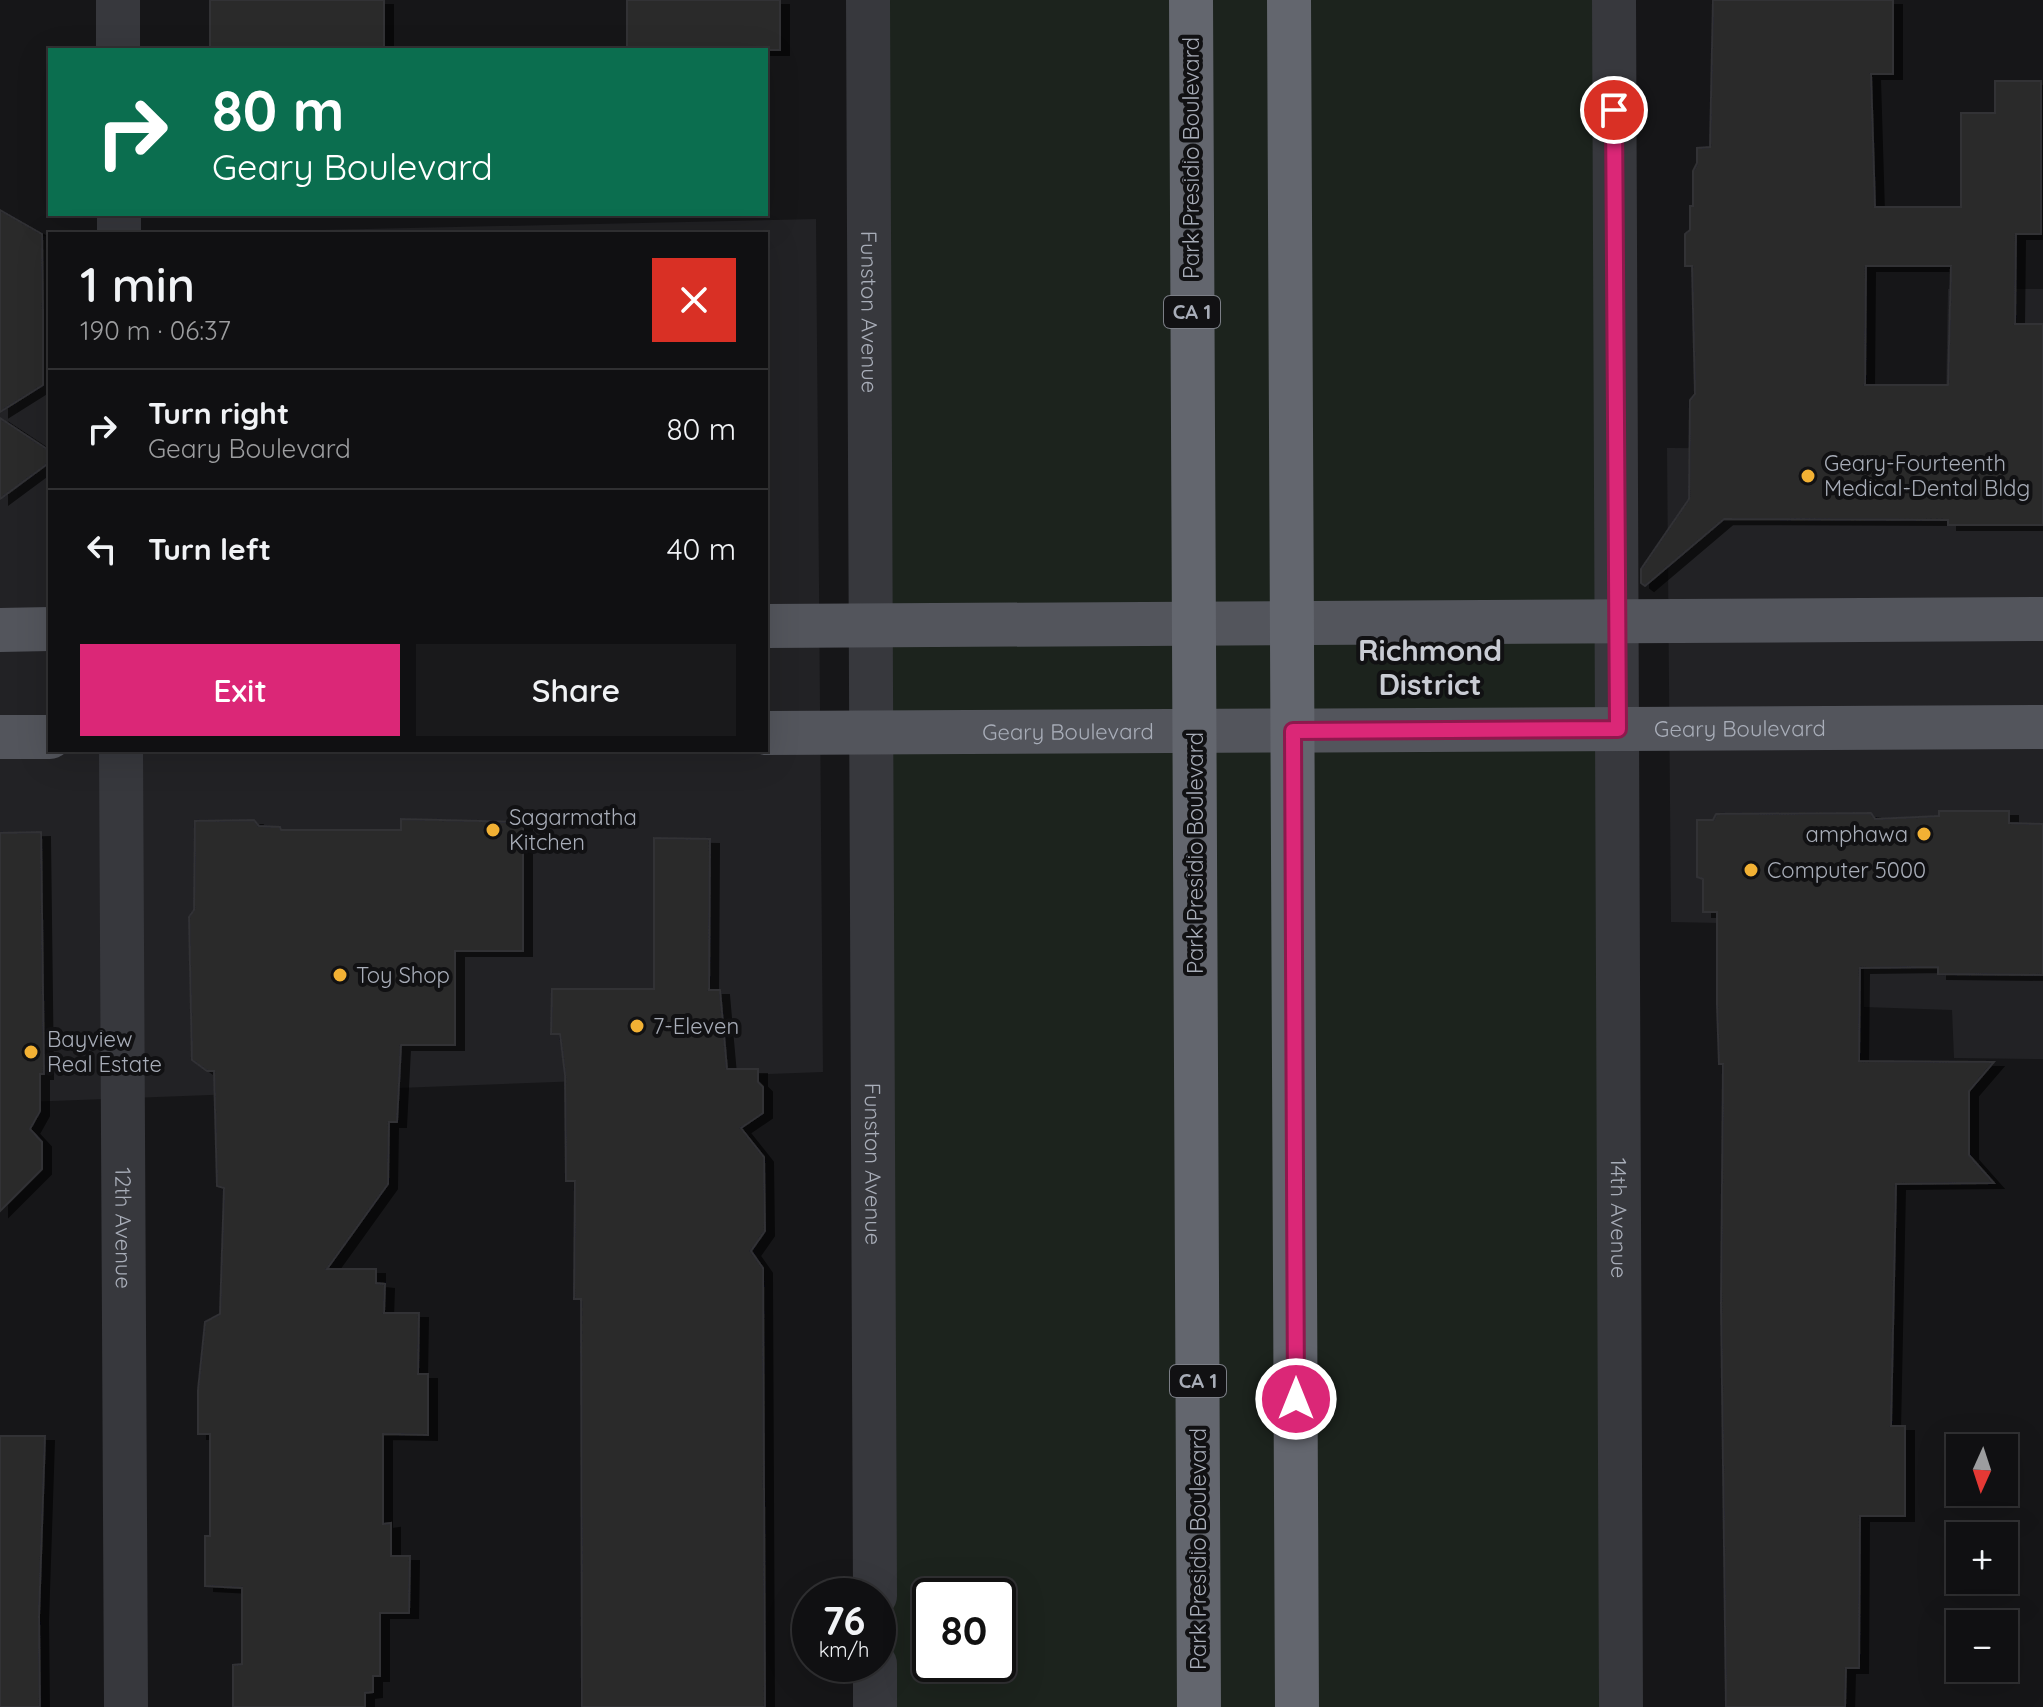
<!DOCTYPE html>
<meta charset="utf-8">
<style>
:root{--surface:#101012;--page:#19191b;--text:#f1f3f6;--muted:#9c9d9f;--line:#303032;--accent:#db2777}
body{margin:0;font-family:Quicksand,sans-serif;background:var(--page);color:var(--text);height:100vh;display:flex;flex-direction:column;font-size:30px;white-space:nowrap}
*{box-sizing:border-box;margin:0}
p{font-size:26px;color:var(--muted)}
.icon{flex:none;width:44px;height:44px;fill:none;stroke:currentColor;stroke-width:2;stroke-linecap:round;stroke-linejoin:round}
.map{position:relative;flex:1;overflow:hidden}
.sheet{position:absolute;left:48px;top:232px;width:720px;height:520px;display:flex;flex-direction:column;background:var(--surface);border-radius:0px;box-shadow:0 8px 32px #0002,0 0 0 2px var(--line)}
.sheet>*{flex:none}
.banner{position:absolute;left:48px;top:48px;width:720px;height:168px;border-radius:0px;box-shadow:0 8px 32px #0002,0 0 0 2px var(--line);background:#0b6e4f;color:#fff;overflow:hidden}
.needle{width:52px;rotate:183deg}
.controls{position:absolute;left:1946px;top:1434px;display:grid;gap:16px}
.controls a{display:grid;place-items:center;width:72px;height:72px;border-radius:0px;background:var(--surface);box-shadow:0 8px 32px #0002,0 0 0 2px var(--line);font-size:40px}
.speed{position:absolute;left:792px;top:1578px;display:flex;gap:16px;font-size:40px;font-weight:700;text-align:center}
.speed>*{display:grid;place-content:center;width:104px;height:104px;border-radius:50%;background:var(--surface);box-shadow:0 8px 32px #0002,0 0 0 2px var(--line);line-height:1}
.speed small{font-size:20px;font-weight:400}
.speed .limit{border:4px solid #111;border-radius:12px;background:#fff;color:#111}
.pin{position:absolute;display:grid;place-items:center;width:68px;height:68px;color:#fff;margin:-34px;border:4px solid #fff;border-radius:50%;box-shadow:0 2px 8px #0007}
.me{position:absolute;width:88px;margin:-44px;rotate:0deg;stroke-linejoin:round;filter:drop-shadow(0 0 6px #0008)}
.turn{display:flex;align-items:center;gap:28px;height:168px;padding:0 32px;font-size:36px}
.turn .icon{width:104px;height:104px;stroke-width:2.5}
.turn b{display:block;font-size:56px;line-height:68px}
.round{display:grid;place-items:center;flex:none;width:84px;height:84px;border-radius:0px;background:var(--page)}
.headline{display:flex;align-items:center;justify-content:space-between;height:136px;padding:0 32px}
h1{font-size:48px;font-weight:600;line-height:60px}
.button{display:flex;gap:16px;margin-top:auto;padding:16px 32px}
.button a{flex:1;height:92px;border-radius:0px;background:var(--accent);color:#fff;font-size:32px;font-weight:600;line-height:92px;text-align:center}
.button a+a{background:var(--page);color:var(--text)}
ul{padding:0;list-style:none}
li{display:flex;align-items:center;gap:24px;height:120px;padding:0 32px;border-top:2px solid var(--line)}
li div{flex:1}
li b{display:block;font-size:30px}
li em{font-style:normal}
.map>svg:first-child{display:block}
.built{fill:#222225}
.green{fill:#1c231d;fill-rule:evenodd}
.building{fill:#29292c;stroke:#303034;stroke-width:2;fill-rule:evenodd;filter:url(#shadow)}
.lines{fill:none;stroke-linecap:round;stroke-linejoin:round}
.minor{stroke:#37383d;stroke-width:44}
.major{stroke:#53555c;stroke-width:44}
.highway{stroke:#63666e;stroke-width:44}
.route-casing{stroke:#8e194d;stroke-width:20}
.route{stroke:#db2777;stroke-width:14}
.poi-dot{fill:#f2b134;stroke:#111113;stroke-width:3}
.labels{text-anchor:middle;stroke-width:8;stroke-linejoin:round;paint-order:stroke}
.shield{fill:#111113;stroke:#7b7e86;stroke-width:2}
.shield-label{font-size:20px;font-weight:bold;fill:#a8adb8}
.street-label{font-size:22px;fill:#a8adb8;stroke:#111113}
.poi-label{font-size:22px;fill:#a8adb8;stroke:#111113;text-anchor:start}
.district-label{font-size:30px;font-weight:bold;fill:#c9ccd4;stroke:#111113}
</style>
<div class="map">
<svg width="2043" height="1707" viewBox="0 0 2043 1707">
<defs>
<filter id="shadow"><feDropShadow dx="9" dy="5" stdDeviation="0" flood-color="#0009"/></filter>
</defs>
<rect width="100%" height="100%" fill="#161618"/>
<g class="built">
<polygon points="816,219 823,1072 0,1103 0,237 50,236 50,750 766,750 766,234 144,234"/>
<polygon points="1948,289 2043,289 2043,1059 1954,1058 1952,1010 1864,1007 1864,926 1671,922 1667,448 1945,449"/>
</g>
<path class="green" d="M868,0H1614L1622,1707H876ZM930,1596H998V1664H930Z"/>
<g class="building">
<polygon points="210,0 384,0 384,48 210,50"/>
<rect x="627" y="0" width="153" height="50"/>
<path d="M1713,0H1893V74H1871L1875,207H1961V113H1995V81H2041V234H2016L2015,324H2043V525H1948V520L1724,519L1645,586L1641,583V569L1689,499L1690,400L1695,394L1692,266H1685V234L1690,230V206H1693V171L1697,163V148L1710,147ZM1866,266H1951L1948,385H1865Z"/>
<polygon points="0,210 42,234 43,309 43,385 0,412"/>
<polygon points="0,418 50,451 50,462 0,499"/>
<polygon points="1939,811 2009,811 2009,823 2043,824 2043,975 1938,974 1938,967 1860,968 1859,1061 1994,1062 1969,1091 1969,1155 1994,1183 1896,1184 1891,1426 1905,1426 1905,1516 1860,1516 1859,1668 1846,1668 1845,1707 1726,1707 1721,1304 1723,1064 1719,1064 1717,1005 1717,912 1703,912 1703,879 1697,877 1697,820 1713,820 1716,814 1871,813 1875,819 1939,816"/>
<polygon points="401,819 523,822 523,951 455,951 455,1045 401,1045 397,1122 389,1122 388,1184 327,1269 376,1269 376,1283 385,1284 384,1313 419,1313 418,1374 428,1374 428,1435 383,1434 383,1524 391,1523 391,1556 410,1556 409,1613 380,1613 380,1676 373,1676 373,1692 365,1693 365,1707 233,1707 233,1665 242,1664 242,1588 205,1586 205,1536 210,1536 210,1434 198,1434 198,1390 205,1322 220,1314 224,1188 217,1186 214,1071 207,1071 192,1060 189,917 194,910 195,821 254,820 259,826 280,827 281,830 401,830"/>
<polygon points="41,832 44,1074 40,1074 40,1111 30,1129 42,1142 42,1169 0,1211 0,833"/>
<polygon points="654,838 710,839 709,990 720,990 727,1069 758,1069 758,1082 763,1087 763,1113 741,1128 764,1157 765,1231 751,1251 763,1268 765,1707 582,1707 581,1299 574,1299 575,1181 566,1181 565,1075 560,1034 551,1034 552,989 654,989"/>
<polygon points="0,1436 45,1436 39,1617 40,1707 0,1707"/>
</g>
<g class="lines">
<g class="minor">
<polyline points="118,0 118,50"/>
<path id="s1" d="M868,0L875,1596"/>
<path id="s2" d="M1614,0L1621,1707"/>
<polyline points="119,214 119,234"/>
<path id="s3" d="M121,750L126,1707"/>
<polyline points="875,1664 875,1707"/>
</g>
<g class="major">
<polyline points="766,626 2043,619"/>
<polyline points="0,630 50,629"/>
<path id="s4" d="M766,733L2043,727"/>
<polyline points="0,737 50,737"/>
</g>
<g class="highway">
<polyline points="1191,0 1199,1707"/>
<polyline points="1289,0 1297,1707"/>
</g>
</g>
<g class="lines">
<g class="route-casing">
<polyline id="route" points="1296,1399 1293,731 1618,729 1614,110"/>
</g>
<use href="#route" class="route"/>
</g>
<g class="poi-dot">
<circle cx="1808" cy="476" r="8"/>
<circle cx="493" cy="830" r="8"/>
<circle cx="1924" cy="834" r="8"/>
<circle cx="1751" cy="870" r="8"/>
<circle cx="340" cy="975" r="8"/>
<circle cx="637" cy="1026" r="8"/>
<circle cx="31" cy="1052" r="8"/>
</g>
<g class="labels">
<g class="shield">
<rect x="1164" y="296" width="56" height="32" rx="6"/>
<rect x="1170" y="1365" width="56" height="32" rx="6"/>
</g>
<g class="shield-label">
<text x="1192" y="319">CA 1</text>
<text x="1198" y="1388">CA 1</text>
</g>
<g class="street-label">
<text transform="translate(1191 158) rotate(-90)" y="8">Park Presidio Boulevard</text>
<text dy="8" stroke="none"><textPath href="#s1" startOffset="312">Funston Avenue</textPath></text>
<text dy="8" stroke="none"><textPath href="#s4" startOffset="974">Geary Boulevard</textPath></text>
<text dy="8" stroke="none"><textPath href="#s4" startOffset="302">Geary Boulevard</textPath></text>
<text transform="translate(1195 853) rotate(-90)" y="8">Park Presidio Boulevard</text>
<text dy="8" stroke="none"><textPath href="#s1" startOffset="1164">Funston Avenue</textPath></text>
<text dy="8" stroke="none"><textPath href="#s2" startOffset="1218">14th Avenue</textPath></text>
<text dy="8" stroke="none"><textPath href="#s3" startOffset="478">12th Avenue</textPath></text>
<text transform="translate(1198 1549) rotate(-90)" y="8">Park Presidio Boulevard</text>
</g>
<g class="poi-label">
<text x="1824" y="471">Geary-Fourteenth<tspan x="1824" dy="25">Medical-Dental Bldg</tspan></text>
<text x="509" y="825">Sagarmatha<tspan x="509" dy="25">Kitchen</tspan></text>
<text x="1908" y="842" text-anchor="end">amphawa</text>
<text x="1767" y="878">Computer 5000</text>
<text x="356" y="983">Toy Shop</text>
<text x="653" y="1034">7-Eleven</text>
<text x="47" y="1047">Bayview<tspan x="47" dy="25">Real Estate</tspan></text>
</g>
<g class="district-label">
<text x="1430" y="661">Richmond<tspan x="1430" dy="34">District</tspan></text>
</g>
</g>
</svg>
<div class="controls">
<a><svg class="needle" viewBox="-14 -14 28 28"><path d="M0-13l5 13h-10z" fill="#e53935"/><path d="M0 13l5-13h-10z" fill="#9c9d9f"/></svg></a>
<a>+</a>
<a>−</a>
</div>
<div class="speed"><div>76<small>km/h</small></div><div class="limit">80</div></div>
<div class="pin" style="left:1614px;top:110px;background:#d93025"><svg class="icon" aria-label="arrive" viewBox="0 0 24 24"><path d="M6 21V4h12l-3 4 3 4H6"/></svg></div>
<svg class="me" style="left:1296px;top:1399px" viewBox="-20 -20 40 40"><circle r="17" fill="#db2777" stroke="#fff" stroke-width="3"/><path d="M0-11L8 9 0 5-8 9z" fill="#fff"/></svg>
<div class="banner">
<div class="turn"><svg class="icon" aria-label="right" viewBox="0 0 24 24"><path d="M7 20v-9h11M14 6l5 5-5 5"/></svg><div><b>80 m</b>Geary Boulevard</div></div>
</div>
<section class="sheet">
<div class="headline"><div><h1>1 min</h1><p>190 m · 06:37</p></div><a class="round" style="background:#d93025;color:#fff"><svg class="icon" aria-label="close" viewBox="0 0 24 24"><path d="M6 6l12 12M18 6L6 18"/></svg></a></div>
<ul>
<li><svg class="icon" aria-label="right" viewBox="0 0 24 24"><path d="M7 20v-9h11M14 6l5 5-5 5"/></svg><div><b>Turn right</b><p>Geary Boulevard</p></div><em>80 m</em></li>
<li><svg class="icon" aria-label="left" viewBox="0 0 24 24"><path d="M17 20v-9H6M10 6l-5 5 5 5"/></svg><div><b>Turn left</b></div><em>40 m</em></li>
</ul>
<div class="button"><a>Exit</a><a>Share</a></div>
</section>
</div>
